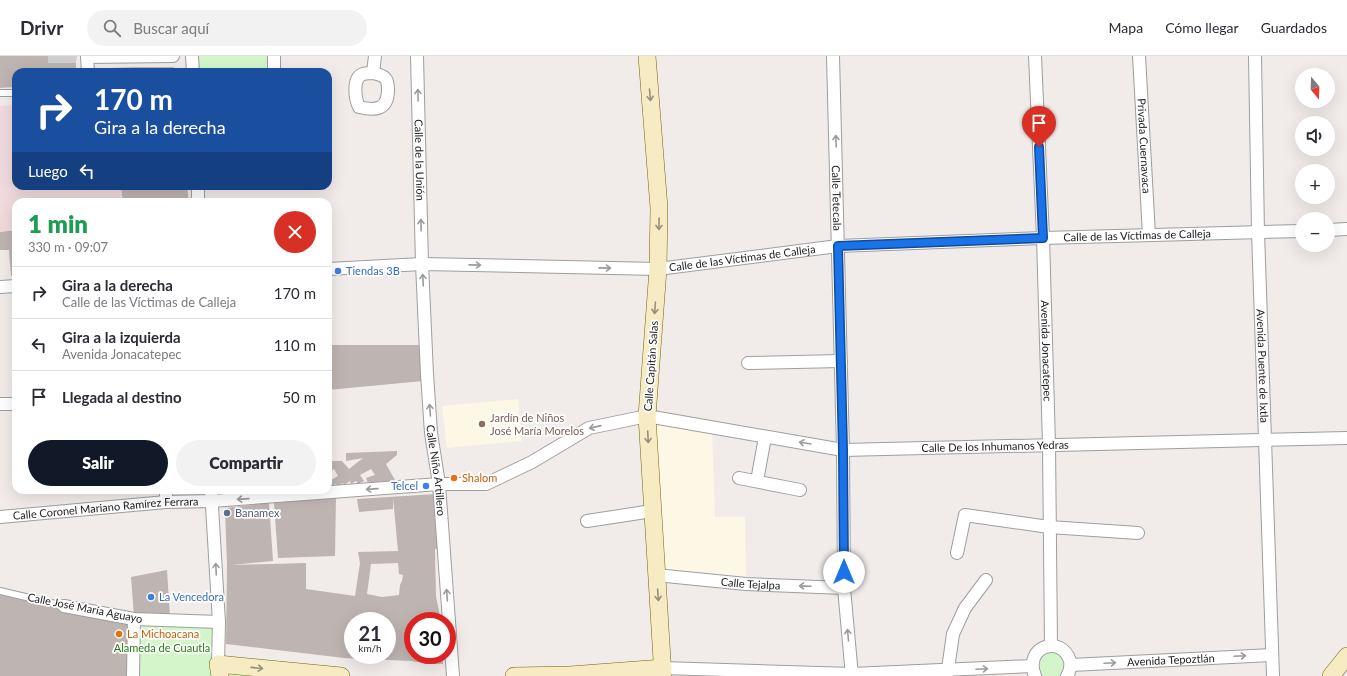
<!DOCTYPE html>
<html lang="es">
<meta charset="utf-8">
<style>
:root{--surface:#fff;--page:#f2f2f3;--text:#2b2b33;--muted:#7c7c81;--line:#e1e1e2;--accent:#111827}
body{margin:0;font-family:Lato,sans-serif;background:var(--page);color:var(--text);height:100vh;display:flex;flex-direction:column;font-size:15px;white-space:nowrap}
*{box-sizing:border-box;margin:0}
p{font-size:13px;color:var(--muted)}
.icon{flex:none;width:22px;height:22px;fill:none;stroke:currentColor;stroke-width:2;stroke-linecap:round;stroke-linejoin:round}
.map{position:relative;flex:1;overflow:hidden}
.side{position:absolute;left:12px;top:142px;width:320px;height:296px;display:flex;flex-direction:column;background:var(--surface);border-radius:12px;box-shadow:0 4px 16px #0002}
.side>*{flex:none}
.guide{position:absolute;left:12px;top:12px;width:320px;height:122px;border-radius:12px;box-shadow:0 4px 16px #0002;background:#1a4fa0;color:#fff;overflow:hidden}
.needle{width:26px;rotate:161deg}
.tools{position:absolute;left:1295px;top:12px;display:grid;gap:8px}
.tools a{display:grid;place-items:center;width:40px;height:40px;border-radius:50%;background:var(--surface);box-shadow:0 4px 16px #0002;font-size:20px}
.speed{position:absolute;left:344px;top:556px;display:flex;gap:8px;font-size:20px;font-weight:700;text-align:center}
.speed>*{display:grid;place-content:center;width:52px;height:52px;border-radius:50%;background:var(--surface);box-shadow:0 4px 16px #0002;line-height:1}
.speed small{font-size:10px;font-weight:400}
.speed .limit{border:6px solid #d22;background:#fff;color:#111}
.pin{position:absolute;display:grid;place-items:center;width:34px;height:34px;color:#fff;margin:-41px -17px;border-radius:50% 50% 50% 0;rotate:-45deg;box-shadow:0 0 4px #0007}
.pin .icon{rotate:45deg}
.me{position:absolute;width:44px;margin:-22px;rotate:0deg;stroke-linejoin:round;filter:drop-shadow(0 0 3px #0008)}
.turn{display:flex;align-items:center;gap:14px;height:84px;padding:0 16px;font-size:18px}
.turn .icon{width:52px;height:52px;stroke-width:2.5}
.turn b{display:block;font-size:28px;line-height:34px}
.then{display:flex;align-items:center;height:38px;padding:0 16px;background:#0003;gap:8px;font-size:15px}
.round{display:grid;place-items:center;flex:none;width:42px;height:42px;border-radius:21px;background:var(--page)}
.overview{display:flex;align-items:center;justify-content:space-between;height:68px;padding:0 16px}
h1{font-size:24px;font-weight:800;line-height:30px;color:#1e9e55}
.primary-button{display:flex;gap:8px;margin-top:auto;padding:8px 16px}
.primary-button a{flex:1;height:46px;border-radius:24px;background:var(--accent);color:#fff;font-size:16px;font-weight:800;line-height:46px;text-align:center}
.primary-button a+a{background:var(--page);color:var(--text)}
ul{padding:0;list-style:none}
li{display:flex;align-items:center;gap:12px;height:52px;padding:0 16px;border-top:1px solid var(--line)}
li div{flex:1}
li b{display:block;font-size:15px}
li em{font-style:normal}
header{display:flex;align-items:center;gap:24px;box-sizing:border-box;height:56px;padding:0 20px;background:var(--surface);border-bottom:1px solid var(--line)}
header strong{font-size:19px}
nav{display:flex;gap:22px;margin-inline-start:auto;font-size:14px}
.search{width:280px;height:36px;background:var(--page);display:flex;align-items:center;gap:10px;box-sizing:border-box;padding:0 14px;border-radius:22px;color:var(--muted);font-size:15px}
.map>svg:first-child{display:block}
.commercial{fill:#f0dade}
.education{fill:#fdf7e5}
.religious{fill:#cfcfcf}
.park{fill:#d2f6ca}
.building{fill:#beb4b1;fill-rule:evenodd}
.lines{fill:none;stroke-linecap:round;stroke-linejoin:round}
.lane-casing{stroke:#9e9e9e;stroke-width:8}
.street-casing{stroke:#9e9e9e;stroke-width:14}
.secondary-casing{stroke:#73640d;stroke-width:18}
.lane{stroke:#fff;stroke-width:6}
.street{stroke:#fff;stroke-width:12}
.secondary{stroke:#f6ebc2;stroke-width:17}
.oneway{stroke:#9b9b9b}
.oneway2{stroke:#96907a}
.route-casing{stroke:#114b97;stroke-width:10}
.route{stroke:#1a73e8;stroke-width:7}
.shop-dot{fill:#3f7fe0;stroke:#fff;stroke-width:1.5}
.education-dot{fill:#8d6e63;stroke:#fff;stroke-width:1.5}
.food-dot{fill:#e8710a;stroke:#fff;stroke-width:1.5}
.service-dot{fill:#5c6f8a;stroke:#fff;stroke-width:1.5}
.labels{text-anchor:middle;stroke-width:3.5;stroke-linejoin:round;paint-order:stroke}
.street-label{font-size:11px;fill:#212121;stroke:#fff}
.shop-label{font-size:11px;fill:#366cbe;stroke:#fff;text-anchor:start}
.education-label{font-size:11px;fill:#785e54;stroke:#fff;text-anchor:start}
.food-label{font-size:11px;fill:#c56008;stroke:#fff;text-anchor:start}
.service-label{font-size:11px;fill:#4e5e75;stroke:#fff;text-anchor:start}
.park-label{font-size:11px;fill:#267a14;stroke:#fff}
</style>
<header>
<strong>Drivr</strong>
<div class="search"><svg class="icon" aria-label="search" viewBox="0 0 24 24"><circle cx="10" cy="10" r="6"/><path d="M15 15l6 6"/></svg>Buscar aquí</div>
<nav><a>Mapa</a><a>Cómo llegar</a><a>Guardados</a></nav>
</header>
<div class="map">
<svg width="1347" height="620" viewBox="0 0 1347 620">
<rect width="100%" height="100%" fill="#f1ece9"/>
<polygon class="commercial" points="16,49 16,130 121,130 123,146 16,146 16,174 0,176 0,50"/>
<g class="education">
<polygon points="518,343 522,385 447,392 442,350"/>
<polygon points="647,360 712,372 715,461 745,461 746,528 656,519"/>
</g>
<polygon class="religious" points="48,0 77,0 76,7 48,7"/>
<g class="park">
<rect x="192" y="0" width="82" height="16"/>
<polygon points="134,563 219,566 218,608 341,620 133,620"/>
<polygon points="1062,593 1068,620 1035,620 1035,598"/>
</g>
<g class="building">
<polygon points="0,0 48,0 48,7 76,7 76,16 16,16 16,31 0,32"/>
<polygon points="136,11 173,11 182,16 109,16 109,12"/>
<polygon points="121,130 187,130 189,146 123,146"/>
<polygon points="16,174 16,220 11,220 9,194 0,194 0,176"/>
<polygon points="328,289 420,289 423,325 328,334"/>
<polygon points="397,395 397,399 386,408 395,424 387,427 386,425 368,427 366,422 375,419 371,413 360,419 364,425 358,428 356,425 351,428 350,425 344,429 343,427 337,430 336,428 330,430 329,425 338,420 334,413 328,417 328,405 342,405 349,413 363,402 346,405 346,397"/>
<path d="M436,438L440,493H435L436,540L441,565H413V599H443V608H428L411,605L344,602L226,588L227,509L225,452L269,447L273,505L231,509L306,507V533L355,540L360,507L358,496L398,495L393,441V453L359,456L357,443ZM398,507L399,518L403,519L402,525L400,529L399,539L382,541L367,538L371,508ZM353,565H387V599H353Z"/>
<polygon points="336,441 335,500 278,502 274,447"/>
<polygon points="167,514 170,560 134,560 131,521"/>
<polygon points="0,538 131,565 129,620 0,620"/>
</g>
<g class="lines">
<g class="lane-casing">
<g id="lane">
<polyline points="0,37 16,37"/>
<polyline points="0,535 64,550"/>
</g>
</g>
<g class="street-casing">
<g id="street">
<polyline points="192,0 193,16"/>
<path id="s1" d="M417,0L422,208L427,318L431,377L439,428L453,620"/>
<path id="s2" d="M833,0L843,394L844,532L852,620"/>
<path id="s3" d="M1035,0L1043,182L1049,388L1051,590"/>
<path id="s4" d="M1139,0L1149,179"/>
<path id="s5" d="M1255,0L1258,176L1273,620"/>
<polyline points="88,16 87,1 173,0"/>
<polyline points="274,16 274,0"/>
<path d="M373,17C377,18 382,19 385,22C388,25 388,30 388,34C388,54 375,55 359,51C355,43 352,22 363,18C366,17 370,17 373,17Z"/>
<polyline points="373,17 375,0"/>
<polyline points="198,130 198,146"/>
<polyline points="1328,174 1347,173"/>
<path id="s6" d="M328,213L422,208L658,213L838,190L1043,182L1302,175"/>
<polyline points="0,231 16,230"/>
<polyline points="748,307 841,305"/>
<polyline points="0,348 16,348"/>
<polyline points="739,422 800,434"/>
<polyline points="757,425 765,381"/>
<polyline points="166,434 166,446"/>
<polyline points="211,434 219,566 218,608"/>
<path id="s7" d="M0,461L166,446L212,445L439,428H486L532,406L589,372L647,360L843,394L1347,382"/>
<polyline points="587,465 652,455"/>
<polyline points="957,497 965,459 1049,471 1138,477"/>
<path id="s8" d="M656,519L746,528L844,532"/>
<polyline points="64,550 134,563 219,566"/>
<path id="s9" d="M1071,609L1272,599"/>
<polyline points="663,612 852,618 1032,610"/>
<polyline points="133,620 134,563"/>
<polyline points="947,620 953,578 965,552 986,524"/>
<path d="M1035,620C1023,590 1062,578 1070,605C1071,610 1070,615 1067,620"/>
</g>
</g>
<g class="secondary-casing">
<g id="secondary">
<polyline points="647,0 659,152 658,213 647,360 663,620"/>
<polyline points="220,620 218,608 341,620"/>
<polyline points="514,620 570,619 663,612"/>
<polyline points="1331,620 1347,600"/>
</g>
</g>
<use href="#lane" class="lane"/>
<use href="#street" class="street"/>
<use href="#secondary" class="secondary"/>
</g>
<defs><path id="oneway-shaft" d="M-6 0H5M1.5-3L5.5 0L1.5 3" fill="none" stroke-width="1.6" stroke-linecap="round" stroke-linejoin="round"/></defs>
<g class="oneway">
<use href="#oneway-shaft" transform="translate(418 39) rotate(-91)"/>
<use href="#oneway-shaft" transform="translate(836 85) rotate(-92)"/>
<use href="#oneway-shaft" transform="translate(421 169) rotate(-91)"/>
<use href="#oneway-shaft" transform="translate(475 209) rotate(1)"/>
<use href="#oneway-shaft" transform="translate(605 212) rotate(1)"/>
<use href="#oneway-shaft" transform="translate(423 224) rotate(-93)"/>
<use href="#oneway-shaft" transform="translate(430 354) rotate(-94)"/>
<use href="#oneway-shaft" transform="translate(595 371) rotate(167)"/>
<use href="#oneway-shaft" transform="translate(805 387) rotate(-171)"/>
<use href="#oneway-shaft" transform="translate(372 433) rotate(176)"/>
<use href="#oneway-shaft" transform="translate(243 443) rotate(176)"/>
<use href="#oneway-shaft" transform="translate(216 513) rotate(-93)"/>
<use href="#oneway-shaft" transform="translate(805 530) rotate(-178)"/>
<use href="#oneway-shaft" transform="translate(447 539) rotate(-94)"/>
<use href="#oneway-shaft" transform="translate(848 579) rotate(-95)"/>
<use href="#oneway-shaft" transform="translate(1240 600) rotate(-3)"/>
<use href="#oneway-shaft" transform="translate(1110 607) rotate(-3)"/>
<use href="#oneway-shaft" transform="translate(982 613) rotate(-3)"/>
</g>
<g class="oneway2">
<use href="#oneway-shaft" transform="translate(650 39) rotate(85)"/>
<use href="#oneway-shaft" transform="translate(659 168) rotate(91)"/>
<use href="#oneway-shaft" transform="translate(655 252) rotate(94)"/>
<use href="#oneway-shaft" transform="translate(648 381) rotate(87)"/>
<use href="#oneway-shaft" transform="translate(658 539) rotate(86)"/>
<use href="#oneway-shaft" transform="translate(257 612) rotate(6)"/>
</g>
<g class="lines">
<g class="route-casing">
<polyline id="route" points="844,516 843,394 838,190 1043,182 1039,91"/>
</g>
<use href="#route" class="route"/>
</g>
<g class="shop-dot">
<circle cx="338" cy="215" r="4"/>
<circle cx="426" cy="430" r="4"/>
<circle cx="151" cy="541" r="4"/>
</g>
<circle class="education-dot" cx="482" cy="368" r="4"/>
<g class="food-dot">
<circle cx="454" cy="422" r="4"/>
<circle cx="119" cy="578" r="4"/>
</g>
<circle class="service-dot" cx="227" cy="457" r="4"/>
<g class="labels">
<g class="street-label">
<text dy="4" stroke="none"><textPath href="#s4" startOffset="90">Privada Cuernavaca</textPath></text>
<text dy="4" stroke="none"><textPath href="#s1" startOffset="104">Calle de la Unión</textPath></text>
<text dy="4" stroke="none"><textPath href="#s2" startOffset="142">Calle Tetecala</textPath></text>
<text dy="4" stroke="none"><textPath href="#s6" startOffset="811">Calle de las Víctimas de Calleja</textPath></text>
<text dy="4" stroke="none"><textPath href="#s6" startOffset="415">Calle de las Víctimas de Calleja</textPath></text>
<text dy="4" stroke="none"><textPath href="#s3" startOffset="295">Avenida Jonacatepec</textPath></text>
<text transform="translate(651 310) rotate(-86)" y="4">Calle Capitán Salas</text>
<text dy="4" stroke="none"><textPath href="#s5" startOffset="310">Avenida Puente de Ixtla</textPath></text>
<text dy="4" stroke="none"><textPath href="#s7" startOffset="1015">Calle De los Inhumanos Yedras</textPath></text>
<text dy="4" stroke="none"><textPath href="#s1" startOffset="415">Calle Niño Artillero</textPath></text>
<text dy="4" stroke="none"><textPath href="#s7" startOffset="106">Calle Coronel Mariano Ramírez Ferrara</textPath></text>
<text dy="4" stroke="none"><textPath href="#s8" startOffset="95">Calle Tejalpa</textPath></text>
<text transform="translate(85 552) rotate(11)" y="4">Calle José María Aguayo</text>
<text dy="4" stroke="none"><textPath href="#s9" startOffset="100">Avenida Tepoztlán</textPath></text>
</g>
<g class="shop-label">
<text x="346" y="219">Tiendas 3B</text>
<text x="418" y="434" text-anchor="end">Telcel</text>
<text x="159" y="545">La Vencedora</text>
</g>
<g class="education-label">
<text x="490" y="366">Jardín de Niños<tspan x="490" dy="13">José María Morelos</tspan></text>
</g>
<g class="food-label">
<text x="462" y="426">Shalom</text>
<text x="127" y="582">La Michoacana</text>
</g>
<g class="service-label">
<text x="235" y="461">Banamex</text>
</g>
<g class="park-label">
<text x="162" y="596">Alameda de Cuautla</text>
</g>
</g>
</svg>
<div class="tools">
<a><svg class="needle" viewBox="-14 -14 28 28"><path d="M0-13l5 13h-10z" fill="#e53935"/><path d="M0 13l5-13h-10z" fill="#7c7c81"/></svg></a>
<a><svg class="icon" aria-label="sound" viewBox="0 0 24 24"><path d="M4 9h4l5-4v14l-5-4H4zM17 9q2 3 0 6"/></svg></a>
<a>+</a>
<a>−</a>
</div>
<div class="speed"><div>21<small>km/h</small></div><div class="limit">30</div></div>
<div class="pin" style="left:1039px;top:91px;background:#d93025"><svg class="icon" aria-label="arrive" viewBox="0 0 24 24"><path d="M6 21V4h12l-3 4 3 4H6"/></svg></div>
<svg class="me" style="left:844px;top:516px" viewBox="-20 -20 40 40"><circle r="19" fill="#fff"/><path d="M0-13L10 11 0 6-10 11z" fill="#1a73e8"/></svg>
<div class="guide">
<div class="turn"><svg class="icon" aria-label="right" viewBox="0 0 24 24"><path d="M7 20v-9h11M14 6l5 5-5 5"/></svg><div><b>170 m</b>Gira a la derecha</div></div>
<div class="then">Luego<svg class="icon" aria-label="left" viewBox="0 0 24 24"><path d="M17 20v-9H6M10 6l-5 5 5 5"/></svg></div>
</div>
<section class="side">
<div class="overview"><div><h1>1 min</h1><p>330 m · 09:07</p></div><a class="round" style="background:#d93025;color:#fff"><svg class="icon" aria-label="close" viewBox="0 0 24 24"><path d="M6 6l12 12M18 6L6 18"/></svg></a></div>
<ul>
<li><svg class="icon" aria-label="right" viewBox="0 0 24 24"><path d="M7 20v-9h11M14 6l5 5-5 5"/></svg><div><b>Gira a la derecha</b><p>Calle de las Víctimas de Calleja</p></div><em>170 m</em></li>
<li><svg class="icon" aria-label="left" viewBox="0 0 24 24"><path d="M17 20v-9H6M10 6l-5 5 5 5"/></svg><div><b>Gira a la izquierda</b><p>Avenida Jonacatepec</p></div><em>110 m</em></li>
<li><svg class="icon" aria-label="arrive" viewBox="0 0 24 24"><path d="M6 21V4h12l-3 4 3 4H6"/></svg><div><b>Llegada al destino</b></div><em>50 m</em></li>
</ul>
<div class="primary-button"><a>Salir</a><a>Compartir</a></div>
</section>
</div>
